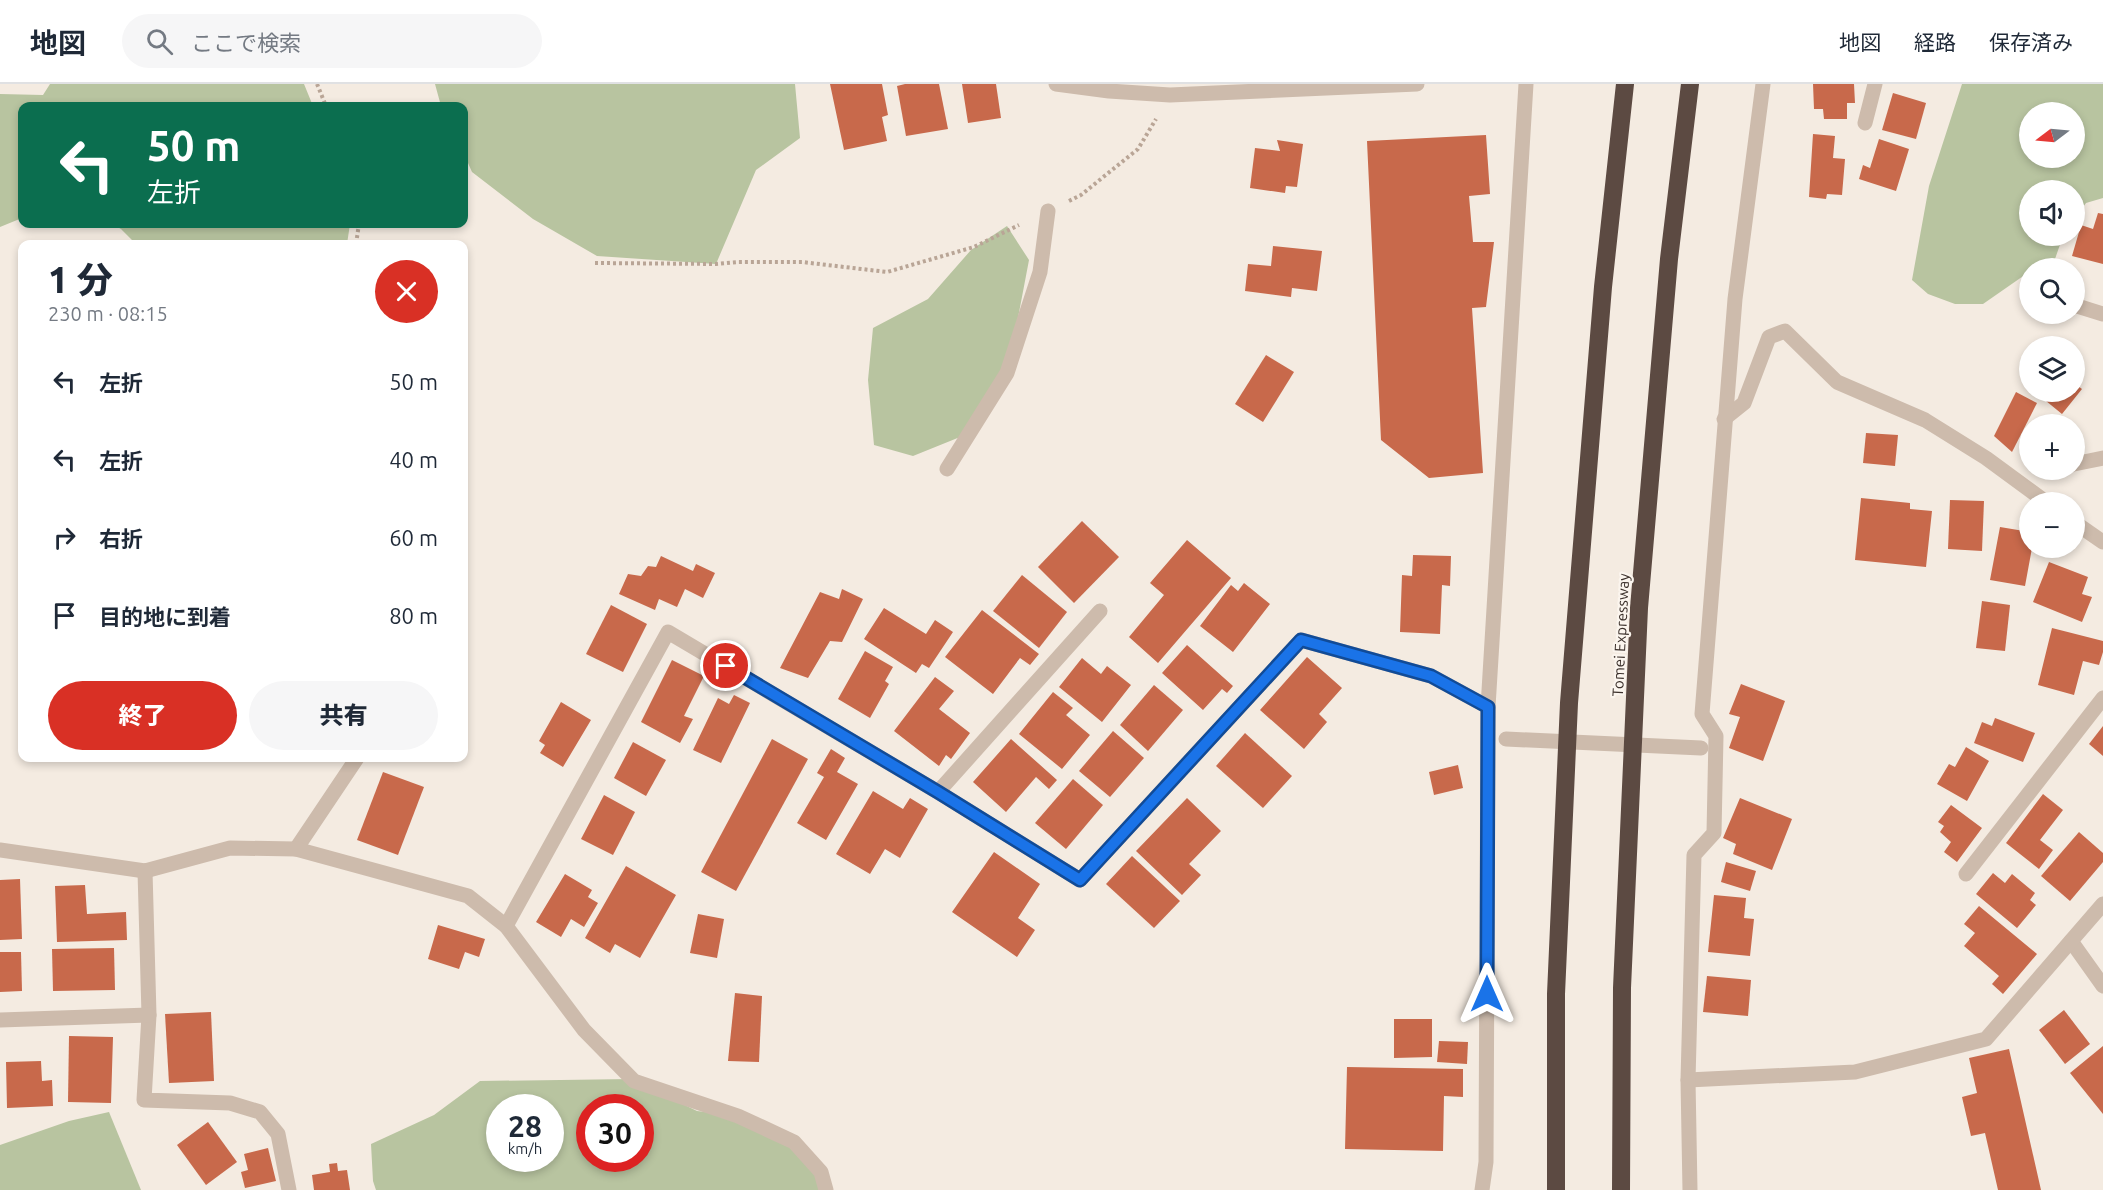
<!DOCTYPE html>
<html lang="ja">
<meta charset="utf-8">
<style>
:root{--surface:#fff;--page:#f6f6f7;--text:#1f2937;--muted:#747a83;--line:#e0e1e3;--accent:#d93025}
body{margin:0;font-family:Ubuntu,"Noto Sans JP",sans-serif;background:var(--page);color:var(--text);height:100vh;display:flex;flex-direction:column;font-size:22px;white-space:nowrap}
*{box-sizing:border-box;margin:0}
p{font-size:20px;color:var(--muted)}
.icon{flex:none;width:33px;height:33px;fill:none;stroke:currentColor;stroke-width:2;stroke-linecap:round;stroke-linejoin:round}
.map{position:relative;flex:1;overflow:hidden}
.panel{position:absolute;left:18px;top:156px;width:450px;height:522px;display:flex;flex-direction:column;background:var(--surface);border-radius:12px;box-shadow:0 3px 9px #0003}
.panel>*{flex:none}
.guide{position:absolute;left:18px;top:18px;width:450px;height:126px;border-radius:12px;box-shadow:0 3px 9px #0003;background:#0b6e4f;color:#fff;overflow:hidden}
.needle{width:39px;rotate:254deg}
.controls{position:absolute;left:2019px;top:18px;display:grid;gap:12px}
.controls a{display:grid;place-items:center;width:66px;height:66px;border-radius:50%;background:var(--surface);box-shadow:0 3px 9px #0003;font-size:30px}
.speed{position:absolute;left:486px;top:1010px;display:flex;gap:12px;font-size:30px;font-weight:700;text-align:center}
.speed>*{display:grid;place-content:center;width:78px;height:78px;border-radius:50%;background:var(--surface);box-shadow:0 3px 9px #0003;line-height:1}
.speed small{font-size:15px;font-weight:400}
.speed .limit{border:9px solid #d22;background:#fff;color:#111}
.pin{position:absolute;display:grid;place-items:center;width:51px;height:51px;color:#fff;margin:-26px;border:3px solid #fff;border-radius:50%;box-shadow:0 2px 6px #0007}
.me{position:absolute;width:66px;margin:-33px;rotate:0deg;stroke-linejoin:round;filter:drop-shadow(0 0 4px #0008)}
.turn{display:flex;align-items:center;gap:21px;height:126px;padding:0 30px;font-size:27px}
.turn .icon{width:78px;height:78px;stroke-width:2.5}
.turn b{display:block;font-size:42px;line-height:51px}
.round{display:grid;place-items:center;flex:none;width:63px;height:63px;border-radius:32px;background:var(--page)}
.head{display:flex;align-items:center;justify-content:space-between;height:102px;padding:0 30px}
h1{font-size:36px;font-weight:800;line-height:45px}
.primary-button{display:flex;gap:12px;margin-top:auto;padding:12px 30px}
.primary-button a{flex:1;height:69px;border-radius:36px;background:var(--accent);color:#fff;font-size:24px;font-weight:800;line-height:69px;text-align:center}
.primary-button a+a{background:var(--page);color:var(--text)}
ul{padding:0;list-style:none}
li{display:flex;align-items:center;gap:18px;height:78px;padding:0 30px}
li div{flex:1}
li b{display:block;font-size:22px}
li em{font-style:normal}
header{display:flex;align-items:center;gap:36px;box-sizing:border-box;height:84px;padding:0 30px;background:var(--surface);border-bottom:2px solid var(--line)}
header strong{font-size:28px}
nav{display:flex;gap:33px;margin-inline-start:auto;font-size:21px}
.search{width:420px;height:54px;background:var(--page);display:flex;align-items:center;gap:15px;box-sizing:border-box;padding:0 21px;border-radius:33px;color:var(--muted);font-size:22px}
.map>svg:first-child{display:block}
.green{fill:#b8c4a0;fill-rule:evenodd}
.building{fill:#c8694b}
.lines{fill:none;stroke-linecap:round;stroke-linejoin:round}
.path{stroke:#b9a596;stroke-width:4;stroke-dasharray:3 3;stroke-linecap:butt}
.lane{stroke:#cdbbac;stroke-width:15}
.street{stroke:#cdbbac;stroke-width:15}
.highway{stroke:#5c4a42;stroke-width:18}
.route-casing{stroke:#114b97;stroke-width:15}
.route{stroke:#1a73e8;stroke-width:10}
.labels{text-anchor:middle;stroke-width:4.5;stroke-linejoin:round;paint-order:stroke}
.street-label{font-size:15px;fill:#3b302b;stroke:#fbf5ee}
</style>
<header>
<strong>地図</strong>
<div class="search"><svg class="icon" aria-label="search" viewBox="0 0 24 24"><circle cx="10" cy="10" r="6"/><path d="M15 15l6 6"/></svg>ここで検索</div>
<nav><a>地図</a><a>経路</a><a>保存済み</a></nav>
</header>
<div class="map">
<svg width="2103" height="1106" viewBox="0 0 2103 1106">
<rect width="100%" height="100%" fill="#f4ebe1"/>
<g class="green">
<polygon points="50,0 304,0 313,22 22,22 22,134 0,143 0,10 43,11"/>
<polygon points="435,0 795,0 800,54 756,86 716,180 597,172 533,135 472,88 464,70 464,22 441,22"/>
<path d="M1962,0H2103V114L2086,119L2075,134L2074,106H2030V152H2063L2055,175L2036,184H2030L2029,188L1983,220H1955L1928,210L1912,196L1929,102ZM2074,28V74H2030V28Z"/>
<polygon points="112,140 350,140 347,160 136,160 121,145"/>
<polygon points="1007,142 1029,176 1009,281 965,351 913,372 874,361 868,296 873,244 928,215 971,166"/>
<path d="M631,995L697,1027L759,1034L794,1058L826,1106H376L373,1097L371,1060L434,1031L480,997ZM500,1023H550V1074H500ZM590,1023H640V1074H590Z"/>
<polygon points="109,1028 141,1106 0,1106 0,1061 69,1037"/>
</g>
<g class="building">
<polygon points="830,0 882,0 888,31 882,33 887,57 844,66"/>
<polygon points="905,0 939,0 948,45 906,52 897,2"/>
<polygon points="962,0 996,0 1001,34 968,39"/>
<polygon points="1813,0 1854,0 1855,19 1847,19 1847,35 1824,35 1823,25 1814,25"/>
<polygon points="1893,9 1926,19 1916,55 1882,46"/>
<polygon points="1813,50 1835,52 1833,74 1845,75 1842,111 1827,110 1826,115 1809,113"/>
<polygon points="1486,51 1490,110 1469,112 1473,158 1494,158 1486,223 1472,224 1483,389 1429,394 1381,356 1367,57"/>
<polygon points="1879,55 1909,65 1896,107 1859,95 1863,81 1870,84"/>
<polygon points="1277,56 1303,60 1297,103 1286,102 1285,109 1250,104 1255,64 1280,67"/>
<polygon points="2098,129 2103,130 2103,180 2072,172 2081,141 2093,145"/>
<polygon points="1273,162 1322,167 1317,207 1292,204 1291,213 1245,207 1248,180 1271,182"/>
<polygon points="1266,271 1294,288 1263,338 1235,320"/>
<polygon points="2074,299 2082,305 2062,330 2035,308 2074,308"/>
<polygon points="2016,308 2037,319 2012,368 1994,352"/>
<polygon points="1866,349 1898,351 1895,382 1863,379"/>
<polygon points="1861,414 1910,419 1910,425 1932,427 1926,483 1855,476"/>
<polygon points="1950,416 1984,417 1982,467 1948,465"/>
<polygon points="1082,437 1119,473 1074,519 1038,483"/>
<polygon points="2000,443 2030,448 2030,464 2032,464 2025,502 1990,496"/>
<polygon points="1187,456 1231,494 1158,579 1129,553 1164,511 1150,499"/>
<polygon points="1413,471 1451,472 1450,502 1442,501 1440,550 1400,548 1402,491 1412,492"/>
<polygon points="661,472 693,487 696,480 715,489 703,514 685,505 677,523 659,515 655,526 619,510 628,490 641,492 648,482 656,483"/>
<polygon points="2049,478 2088,493 2082,510 2092,513 2082,538 2033,518"/>
<polygon points="1022,491 1067,528 1039,564 993,527"/>
<polygon points="1244,499 1270,520 1233,568 1200,542 1231,501 1238,507"/>
<polygon points="842,505 863,515 842,558 830,557 808,594 780,584 820,508 839,515"/>
<polygon points="1982,517 2010,521 2005,567 1976,564"/>
<polygon points="611,521 647,540 623,588 586,570"/>
<polygon points="884,524 926,550 935,536 953,548 929,584 922,580 916,589 864,555"/>
<polygon points="982,526 1039,570 1030,581 1020,574 993,610 945,573"/>
<polygon points="2052,544 2103,557 2103,568 2099,581 2083,577 2074,611 2038,601"/>
<polygon points="1187,561 1233,602 1227,609 1222,605 1203,626 1162,589"/>
<polygon points="865,567 893,583 885,597 889,600 870,634 838,615"/>
<polygon points="1307,573 1342,604 1319,630 1327,638 1304,665 1260,626"/>
<polygon points="1082,574 1101,590 1107,582 1131,601 1102,638 1059,603"/>
<polygon points="672,576 704,592 684,632 693,635 680,659 641,638"/>
<polygon points="935,593 954,607 939,625 970,649 951,675 946,671 939,682 894,647"/>
<polygon points="1741,600 1785,617 1763,677 1729,664 1740,633 1729,630"/>
<polygon points="1154,601 1183,626 1148,667 1120,641"/>
<polygon points="1053,608 1073,624 1066,631 1090,651 1062,685 1019,650"/>
<polygon points="734,611 750,619 721,679 693,666 718,614 729,620"/>
<polygon points="561,618 591,636 563,683 540,669 545,661 539,657"/>
<polygon points="1995,634 2035,649 2023,678 1974,659 1982,638 1992,642"/>
<polygon points="2103,642 2103,672 2089,660"/>
<polygon points="1113,647 1144,674 1110,713 1079,687"/>
<polygon points="1245,649 1292,692 1263,724 1216,682"/>
<polygon points="772,655 808,675 736,807 701,788"/>
<polygon points="1011,655 1057,696 1049,705 1036,693 1006,728 973,698"/>
<polygon points="633,658 666,676 646,712 614,694"/>
<polygon points="1966,663 1989,677 1967,717 1937,700 1949,680 1955,683"/>
<polygon points="831,665 845,674 837,688 858,700 826,756 797,739 824,693 817,689"/>
<polygon points="1458,681 1463,704 1434,711 1429,688"/>
<polygon points="383,688 424,703 398,771 357,756"/>
<polygon points="1073,695 1103,721 1066,765 1035,739"/>
<polygon points="873,707 903,725 910,714 928,725 900,774 885,765 870,790 836,770"/>
<polygon points="2043,710 2063,726 2040,756 2053,766 2039,785 2006,759"/>
<polygon points="604,711 635,728 613,771 581,755"/>
<polygon points="1187,714 1221,747 1189,780 1201,791 1182,811 1136,767"/>
<polygon points="1740,714 1792,735 1772,786 1733,770 1736,760 1723,754"/>
<polygon points="1951,721 1982,744 1957,778 1944,768 1951,758 1940,748 1944,742 1938,738"/>
<polygon points="2079,748 2103,769 2103,778 2070,817 2041,792"/>
<polygon points="994,768 1040,800 1018,834 1035,846 1017,873 952,828"/>
<polygon points="1132,772 1180,817 1154,844 1106,800"/>
<polygon points="1726,778 1756,787 1750,807 1721,798"/>
<polygon points="626,782 676,811 640,874 615,860 610,869 585,854"/>
<polygon points="1993,789 2005,799 2012,790 2035,809 2030,816 2036,821 2017,844 1976,810"/>
<polygon points="565,790 592,806 588,813 598,819 584,843 571,835 561,853 536,838"/>
<polygon points="20,795 22,855 0,856 0,796"/>
<polygon points="85,801 87,830 126,828 127,856 57,858 55,802"/>
<polygon points="1714,811 1746,814 1744,834 1754,835 1750,872 1708,868"/>
<polygon points="1979,822 2037,870 2003,910 1992,900 1999,892 1964,862 1975,849 1964,840"/>
<polygon points="698,830 724,835 717,874 690,869"/>
<polygon points="438,841 485,855 479,873 465,868 459,885 428,875"/>
<polygon points="114,864 115,906 53,907 52,865"/>
<polygon points="0,868 21,868 22,907 0,908"/>
<polygon points="1707,892 1751,896 1748,932 1703,928"/>
<polygon points="735,909 762,912 759,978 728,977"/>
<polygon points="2064,926 2090,960 2065,980 2039,946"/>
<polygon points="211,928 214,997 169,999 165,930"/>
<polygon points="1394,935 1432,935 1432,973 1394,974"/>
<polygon points="69,952 113,953 111,1019 68,1018"/>
<polygon points="1439,957 1468,958 1467,980 1437,978"/>
<polygon points="2103,962 2103,1030 2070,989"/>
<polygon points="2009,965 2041,1106 1998,1106 1985,1049 1971,1052 1962,1013 1977,1009 1969,974"/>
<polygon points="41,977 42,997 52,996 53,1022 7,1024 6,978"/>
<polygon points="1347,983 1463,985 1463,1013 1444,1012 1443,1067 1345,1065"/>
<polygon points="208,1038 237,1078 206,1101 177,1061"/>
<polygon points="268,1064 276,1097 245,1104 241,1088 248,1086 244,1070"/>
<polygon points="337,1079 338,1087 347,1086 350,1106 314,1106 312,1091 330,1088 329,1080"/>
</g>
<g class="lines">
<g class="path">
<polyline points="317,0 326,22"/>
<polyline points="1069,117 1081,111 1138,65 1156,35"/>
<polyline points="356,160 359,140"/>
<polyline points="595,179 716,180 738,178 802,178 887,188 974,163 1019,141"/>
</g>
<g class="lane">
<polyline points="947,385 1007,289 1040,188 1048,127"/>
<polyline points="2071,857 2103,902"/>
</g>
<g class="street">
<polyline points="1056,0 1109,7 1170,11 1417,0"/>
<polyline points="1865,39 1875,0"/>
<polyline points="2074,221 2103,230"/>
<polyline points="1724,335 1744,319 1769,253 1785,247 1837,298 1925,336 1986,374 2046,418"/>
<polyline points="2074,380 2103,374"/>
<polyline points="2074,438 2103,458"/>
<polyline points="1506,655 1701,664"/>
<polyline points="938,708 1100,527"/>
<polyline points="296,765 357,674"/>
<polyline points="0,766 145,787 230,764 296,765 468,812 506,842 584,946 634,997 738,1032 794,1058 821,1088 826,1106"/>
<polyline points="145,787 149,931 144,1016 230,1019 260,1028 278,1050 289,1106"/>
<polyline points="1966,790 2103,614"/>
<polyline points="506,842 668,548 938,708 1080,796 1301,556 1431,592 1488,623"/>
<polyline points="0,936 149,931"/>
<polyline points="1688,996 1855,988 1986,955 2103,820"/>
<polyline points="1482,1106 1486,1078 1488,623 1526,0"/>
<polyline points="1690,1106 1688,996 1694,771 1714,749 1716,652 1702,630 1735,215 1763,0"/>
</g>
<g class="highway">
<polyline points="1556,1106 1556,910 1569,619 1603,203 1625,0"/>
<polyline points="1621,1106 1622,904 1639,524 1669,175 1690,0"/>
</g>
</g>
<g class="lines">
<g class="route-casing">
<polyline id="route" points="726,582 938,708 1080,796 1301,556 1431,592 1488,623 1487,910"/>
</g>
<use href="#route" class="route"/>
</g>
<g class="labels">
<g class="street-label">
<text transform="translate(1621 551) rotate(-87)" y="5">Tomei Expressway</text>
</g>
</g>
</svg>
<div class="controls">
<a><svg class="needle" viewBox="-14 -14 28 28"><path d="M0-13l5 13h-10z" fill="#e53935"/><path d="M0 13l5-13h-10z" fill="#747a83"/></svg></a>
<a><svg class="icon" aria-label="sound" viewBox="0 0 24 24"><path d="M4 9h4l5-4v14l-5-4H4zM17 9q2 3 0 6"/></svg></a>
<a><svg class="icon" aria-label="search" viewBox="0 0 24 24"><circle cx="10" cy="10" r="6"/><path d="M15 15l6 6"/></svg></a>
<a><svg class="icon" aria-label="layers" viewBox="0 0 24 24"><path d="M12 4l9 5-9 5-9-5zM3 14l9 5 9-5"/></svg></a>
<a>+</a>
<a>−</a>
</div>
<div class="speed"><div>28<small>km/h</small></div><div class="limit">30</div></div>
<div class="pin" style="left:726px;top:582px;background:#d93025"><svg class="icon" aria-label="arrive" viewBox="0 0 24 24"><path d="M6 21V4h12l-3 4 3 4H6"/></svg></div>
<svg class="me" style="left:1487px;top:910px" viewBox="-20 -20 40 40"><path d="M0-17L14 15 0 8-14 15z" fill="#1a73e8" stroke="#fff" stroke-width="4"/></svg>
<div class="guide">
<div class="turn"><svg class="icon" aria-label="left" viewBox="0 0 24 24"><path d="M17 20v-9H6M10 6l-5 5 5 5"/></svg><div><b>50 m</b>左折</div></div>
</div>
<section class="panel">
<div class="head"><div><h1>1 分</h1><p>230 m · 08:15</p></div><a class="round" style="background:#d93025;color:#fff"><svg class="icon" aria-label="close" viewBox="0 0 24 24"><path d="M6 6l12 12M18 6L6 18"/></svg></a></div>
<ul>
<li><svg class="icon" aria-label="left" viewBox="0 0 24 24"><path d="M17 20v-9H6M10 6l-5 5 5 5"/></svg><div><b>左折</b></div><em>50 m</em></li>
<li><svg class="icon" aria-label="left" viewBox="0 0 24 24"><path d="M17 20v-9H6M10 6l-5 5 5 5"/></svg><div><b>左折</b></div><em>40 m</em></li>
<li><svg class="icon" aria-label="right" viewBox="0 0 24 24"><path d="M7 20v-9h11M14 6l5 5-5 5"/></svg><div><b>右折</b></div><em>60 m</em></li>
<li><svg class="icon" aria-label="arrive" viewBox="0 0 24 24"><path d="M6 21V4h12l-3 4 3 4H6"/></svg><div><b>目的地に到着</b></div><em>80 m</em></li>
</ul>
<div class="primary-button"><a>終了</a><a>共有</a></div>
</section>
</div>
